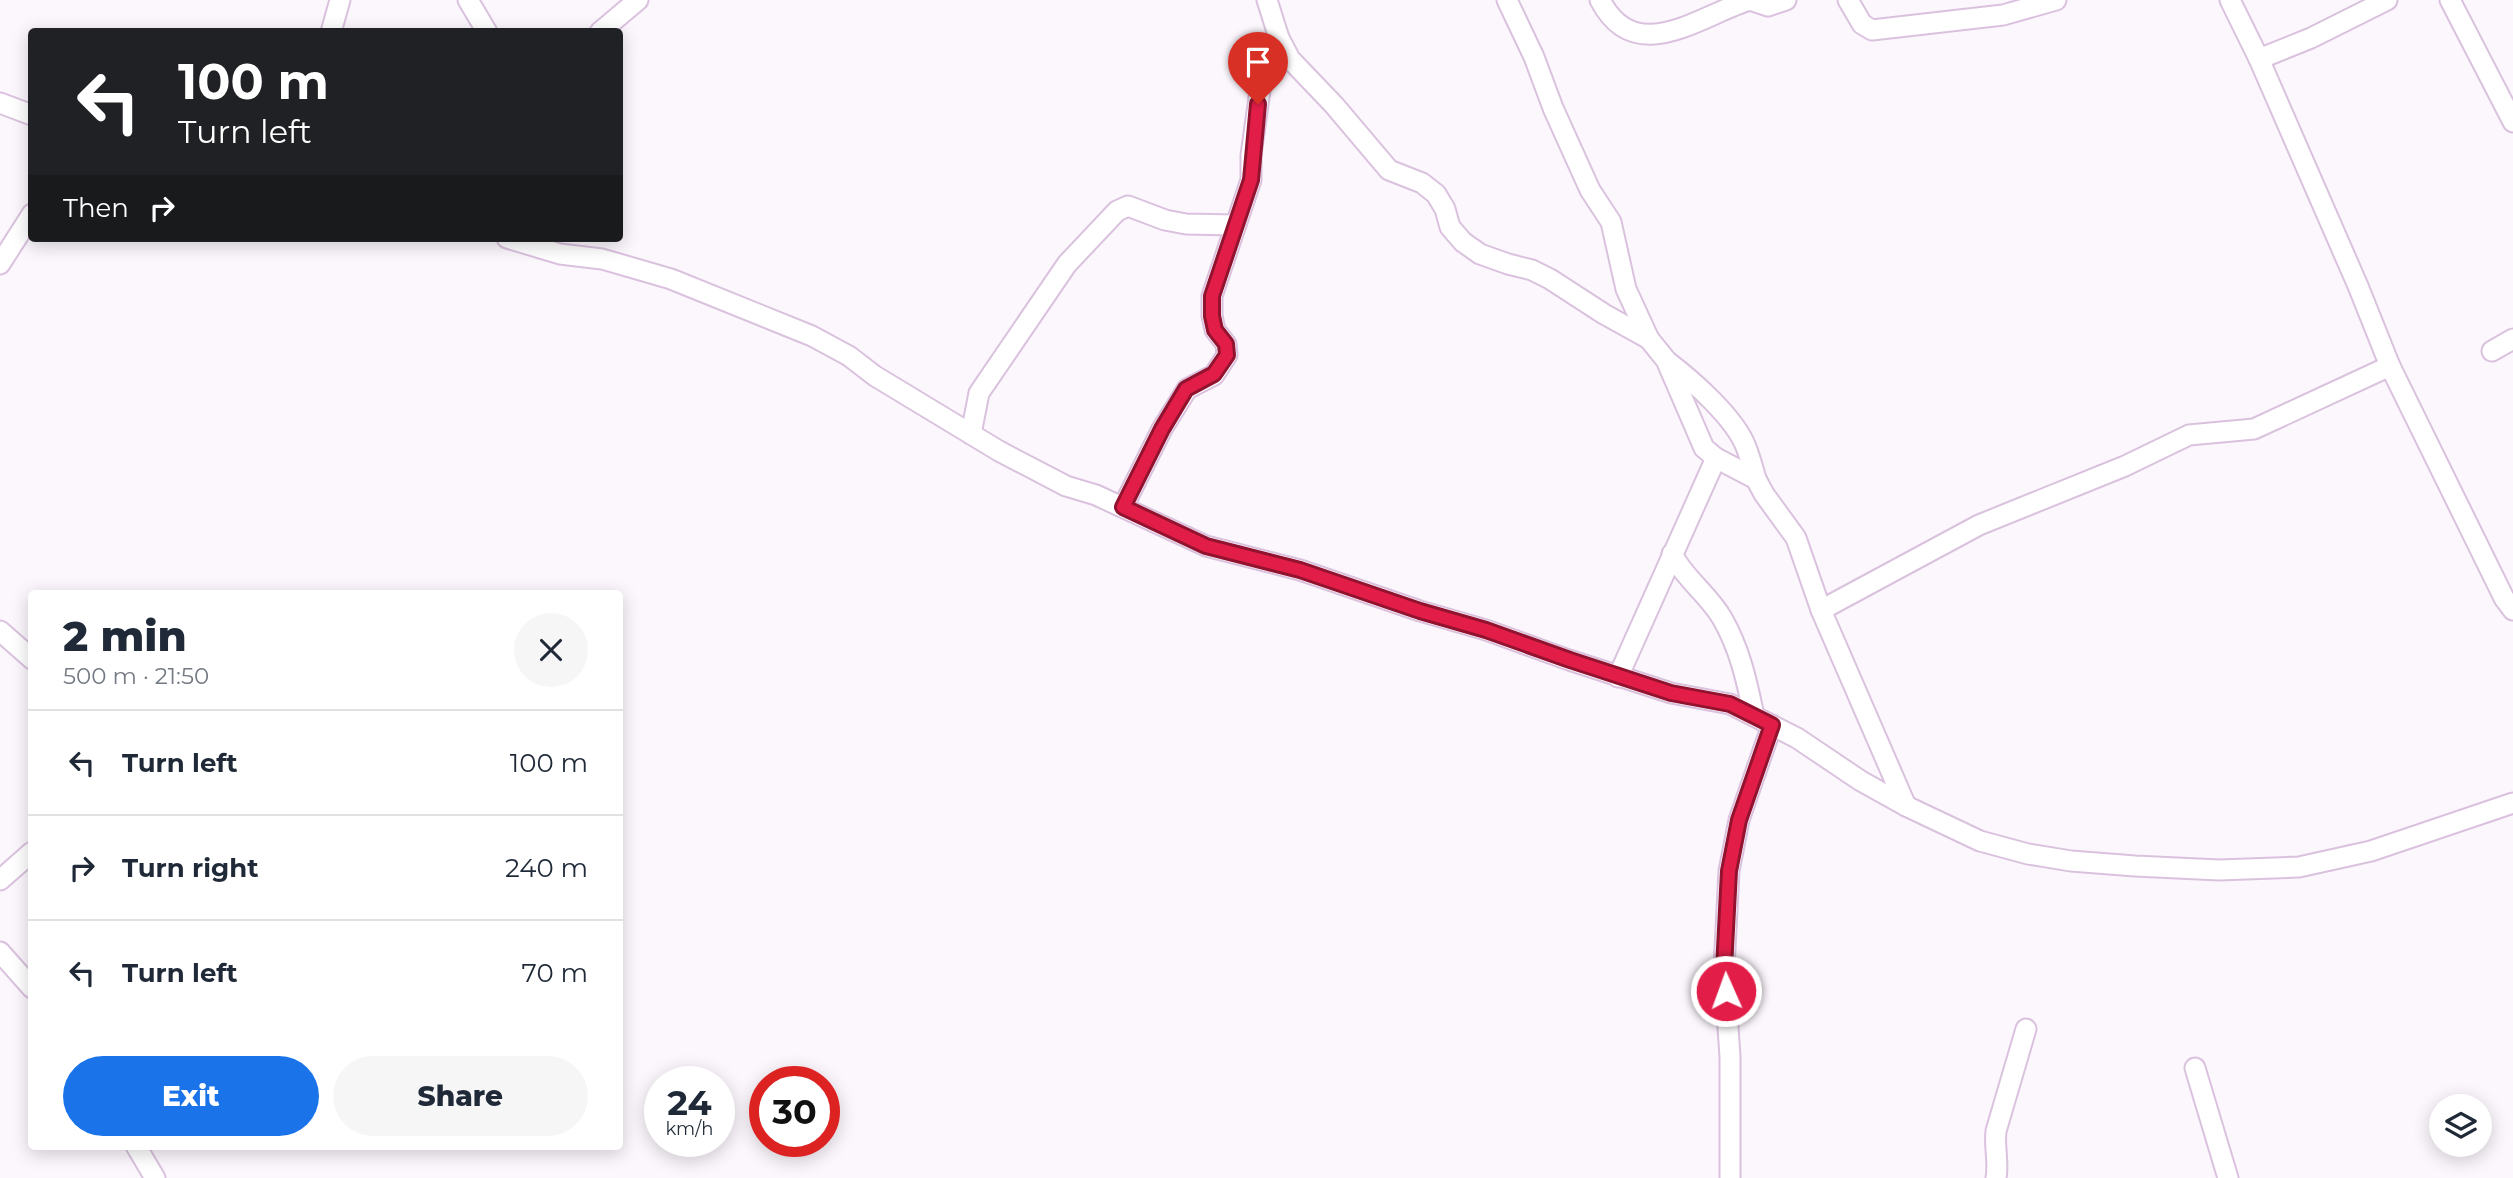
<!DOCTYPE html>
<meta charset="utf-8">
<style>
:root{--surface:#fff;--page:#f6f6f7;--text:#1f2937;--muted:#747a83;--line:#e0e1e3;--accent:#1a73e8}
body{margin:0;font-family:Montserrat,sans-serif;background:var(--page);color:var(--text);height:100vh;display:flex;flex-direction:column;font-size:26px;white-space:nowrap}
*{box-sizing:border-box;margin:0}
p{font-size:23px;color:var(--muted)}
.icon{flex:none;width:38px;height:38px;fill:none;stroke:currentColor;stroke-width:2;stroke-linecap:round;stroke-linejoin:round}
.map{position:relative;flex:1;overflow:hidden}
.drawer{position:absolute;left:28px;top:590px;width:595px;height:560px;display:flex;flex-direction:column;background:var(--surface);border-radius:7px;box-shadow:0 4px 18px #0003}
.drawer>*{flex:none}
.guide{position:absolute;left:28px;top:28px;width:595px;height:214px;border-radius:7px;box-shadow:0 4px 18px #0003;background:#202124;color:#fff;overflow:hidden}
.controls{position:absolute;left:2429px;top:1094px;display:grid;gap:14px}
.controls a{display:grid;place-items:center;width:63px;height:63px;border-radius:50%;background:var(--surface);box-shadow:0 4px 18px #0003;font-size:35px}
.speed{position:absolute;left:644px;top:1066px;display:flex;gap:14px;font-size:35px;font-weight:700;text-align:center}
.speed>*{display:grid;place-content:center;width:91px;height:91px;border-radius:50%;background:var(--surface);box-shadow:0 4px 18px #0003;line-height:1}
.speed small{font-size:18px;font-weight:400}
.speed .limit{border:10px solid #d22;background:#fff;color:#111}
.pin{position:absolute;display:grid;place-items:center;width:60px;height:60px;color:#fff;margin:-72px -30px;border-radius:50% 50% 50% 0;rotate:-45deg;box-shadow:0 0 7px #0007}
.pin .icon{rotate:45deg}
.me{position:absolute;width:77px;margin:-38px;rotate:358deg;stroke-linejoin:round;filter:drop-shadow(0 0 5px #0008)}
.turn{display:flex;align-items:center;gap:24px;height:147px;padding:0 35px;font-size:32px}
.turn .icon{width:91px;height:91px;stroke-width:2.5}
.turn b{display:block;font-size:49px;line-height:60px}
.then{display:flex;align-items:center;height:66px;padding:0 35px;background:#0003;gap:14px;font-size:26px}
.round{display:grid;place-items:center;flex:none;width:74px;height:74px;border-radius:37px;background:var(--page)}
.head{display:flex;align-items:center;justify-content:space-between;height:119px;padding:0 35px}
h1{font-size:42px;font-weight:800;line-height:52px}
.button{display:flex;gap:14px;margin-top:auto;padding:14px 35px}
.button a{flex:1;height:80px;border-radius:42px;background:var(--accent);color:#fff;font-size:28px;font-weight:800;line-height:80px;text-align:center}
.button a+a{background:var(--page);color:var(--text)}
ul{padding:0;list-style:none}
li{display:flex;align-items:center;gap:21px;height:105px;padding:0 35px;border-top:2px solid var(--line)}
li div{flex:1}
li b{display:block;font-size:26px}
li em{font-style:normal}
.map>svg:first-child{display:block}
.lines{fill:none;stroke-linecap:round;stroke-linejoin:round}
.street-casing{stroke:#dac2de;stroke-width:23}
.street{stroke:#fff;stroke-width:19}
.route-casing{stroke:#92132f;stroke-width:18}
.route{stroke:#e11d48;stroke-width:12}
</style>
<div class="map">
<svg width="2513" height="1178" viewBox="0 0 2513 1178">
<rect width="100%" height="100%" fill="#fcf7fd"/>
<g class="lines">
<g class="street-casing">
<g id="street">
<polyline points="468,0 487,32"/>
<polyline points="1267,0 1279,38 1290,59 1334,105 1389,170 1422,183 1436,194 1445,209 1450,227 1463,242 1480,254 1508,264 1532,270 1550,279 1604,314 1649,339"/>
<polyline points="1507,0 1534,57 1553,108 1590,190 1611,222 1626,289 1649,339 1666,360 1704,448 1716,458 1756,479 1764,494 1796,538 1821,610 1906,806"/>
<path d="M1600,0C1636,69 1700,15 1750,0L1768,6L1786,0"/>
<polyline points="1848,0 1862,24 1872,30 2003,15 2056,0"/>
<polyline points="2230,0 2259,59 2358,286 2390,366 2504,598 2513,610"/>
<polyline points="2450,0 2513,122"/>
<polyline points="331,32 340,0"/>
<polyline points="600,32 638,0"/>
<polyline points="2259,59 2311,38 2387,0"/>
<polyline points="0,103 32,115"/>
<polyline points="507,238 560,254 602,259 671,279 812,336 849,356 875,376 999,451 1066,486 1096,495 1206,546 1300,570 1420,611 1486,630 1569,660 1671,693 1730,704 1797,738 1861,781 1906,806 1980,841 2028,854 2071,861 2135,866 2219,870 2299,867 2371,851 2513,803"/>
<polyline points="0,264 32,214"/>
<polyline points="2492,351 2513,339"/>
<path d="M1668,362C1693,381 1735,418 1746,447C1750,457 1753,468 1756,479"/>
<polyline points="971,434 979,393 1067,264 1117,211 1128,206 1165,220 1186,224 1235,225"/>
<polyline points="1123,507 1162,429 1187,389 1214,375 1227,355 1226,344 1215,330 1212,316 1212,296 1251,180 1251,155 1262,76 1279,38"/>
<path d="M1672,554C1685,579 1708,594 1722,618C1740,649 1747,682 1754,716"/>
<polyline points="1821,610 1979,525 2125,466 2189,435 2254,429 2390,366"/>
<polyline points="0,631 32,659"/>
<polyline points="1618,677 1716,458"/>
<polyline points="0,880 32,852"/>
<polyline points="0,952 32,988"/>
<polyline points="2195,1068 2228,1178"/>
<polyline points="136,1146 155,1178"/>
<polyline points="1730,1178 1730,1057 1724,968 1729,871 1739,820 1772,725"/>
<path d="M1996,1178C1999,1162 1994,1148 1996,1131L2026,1029"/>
</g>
</g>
<use href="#street" class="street"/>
</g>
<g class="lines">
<g class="route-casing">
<polyline id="route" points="1258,104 1251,180 1212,296 1212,316 1215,330 1226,344 1227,355 1214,374 1186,389 1162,429 1123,507 1206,546 1300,570 1420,611 1486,630 1570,660 1671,693 1730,704 1772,725 1739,820 1729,871 1724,968 1726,991"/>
</g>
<use href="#route" class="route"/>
</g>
</svg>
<div class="controls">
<a><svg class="icon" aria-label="layers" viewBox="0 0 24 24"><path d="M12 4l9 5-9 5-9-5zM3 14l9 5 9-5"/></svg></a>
</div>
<div class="speed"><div>24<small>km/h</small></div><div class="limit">30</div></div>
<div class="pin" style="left:1258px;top:104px;background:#d93025"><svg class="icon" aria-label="arrive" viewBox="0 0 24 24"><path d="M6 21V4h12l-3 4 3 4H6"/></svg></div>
<svg class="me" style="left:1726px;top:991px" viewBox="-20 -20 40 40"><circle r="17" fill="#e11d48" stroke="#fff" stroke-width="3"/><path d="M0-11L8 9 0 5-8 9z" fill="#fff"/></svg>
<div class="guide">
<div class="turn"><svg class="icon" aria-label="left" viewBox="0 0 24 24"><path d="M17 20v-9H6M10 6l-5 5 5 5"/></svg><div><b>100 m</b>Turn left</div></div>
<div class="then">Then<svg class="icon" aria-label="right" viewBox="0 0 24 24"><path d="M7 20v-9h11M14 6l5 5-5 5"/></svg></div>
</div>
<section class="drawer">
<div class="head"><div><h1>2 min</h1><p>500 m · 21:50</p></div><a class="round"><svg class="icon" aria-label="close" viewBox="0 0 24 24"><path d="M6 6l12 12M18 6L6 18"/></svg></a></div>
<ul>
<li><svg class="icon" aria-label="left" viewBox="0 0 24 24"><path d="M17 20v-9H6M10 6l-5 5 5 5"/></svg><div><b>Turn left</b></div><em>100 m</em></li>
<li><svg class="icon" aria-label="right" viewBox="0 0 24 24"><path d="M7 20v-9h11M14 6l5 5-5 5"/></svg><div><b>Turn right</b></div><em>240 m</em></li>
<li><svg class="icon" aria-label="left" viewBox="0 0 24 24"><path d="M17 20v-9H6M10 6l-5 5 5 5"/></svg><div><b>Turn left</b></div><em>70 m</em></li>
</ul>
<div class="button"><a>Exit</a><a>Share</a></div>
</section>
</div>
